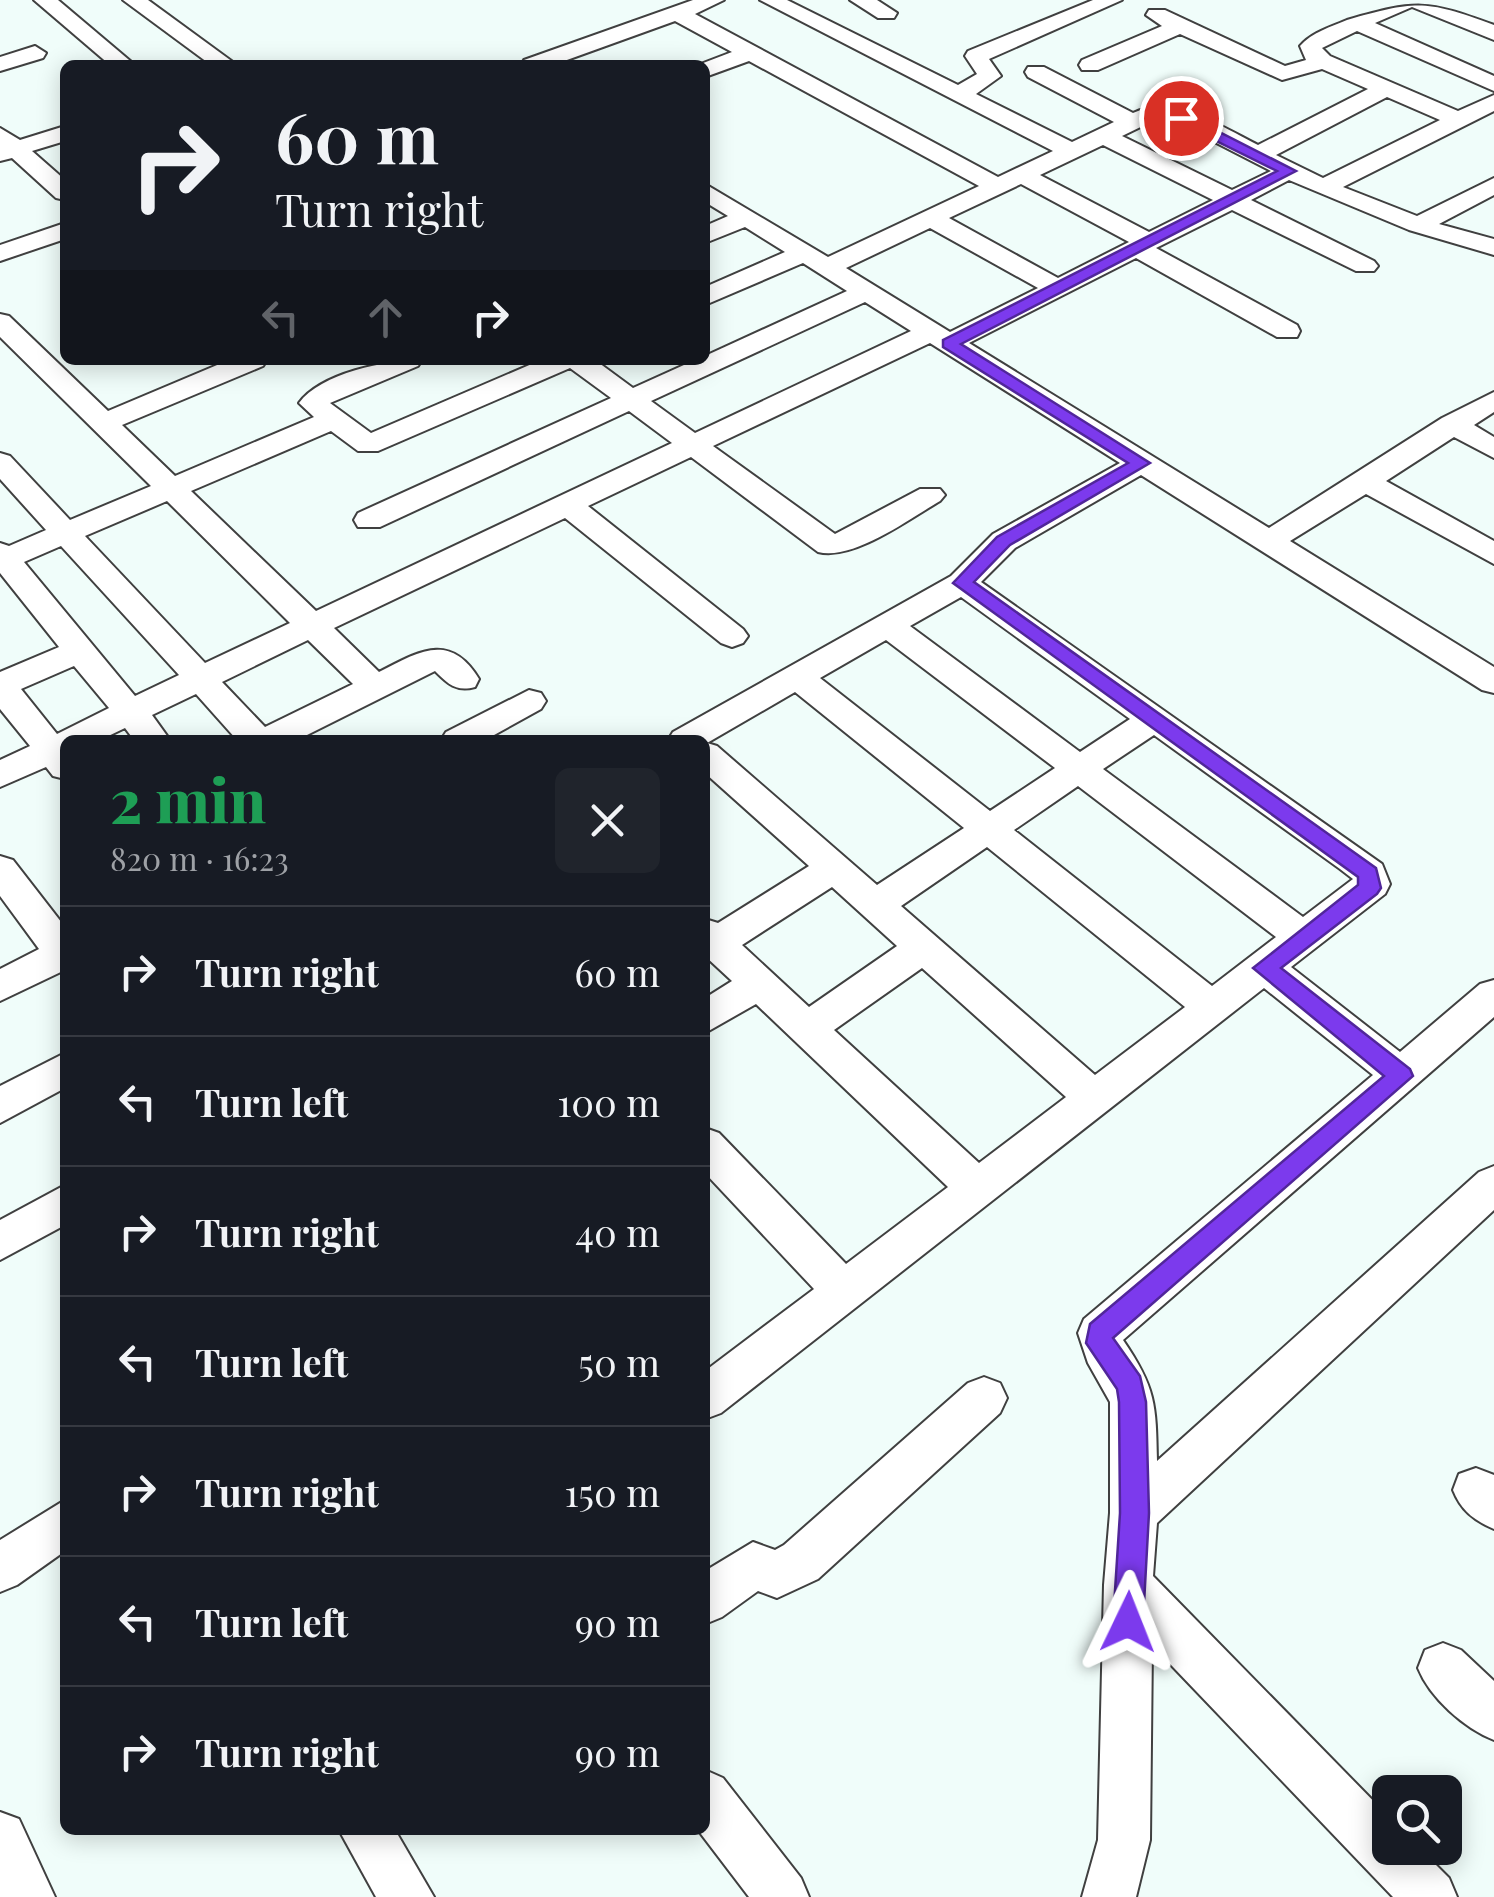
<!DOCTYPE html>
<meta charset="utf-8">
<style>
:root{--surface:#171b24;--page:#20242c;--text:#f1f3f6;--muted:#9ea1a6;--line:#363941}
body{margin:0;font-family:"Playfair Display",serif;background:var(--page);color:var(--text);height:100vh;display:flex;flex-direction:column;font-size:38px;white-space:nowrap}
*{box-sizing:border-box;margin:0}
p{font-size:32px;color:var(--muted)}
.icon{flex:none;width:55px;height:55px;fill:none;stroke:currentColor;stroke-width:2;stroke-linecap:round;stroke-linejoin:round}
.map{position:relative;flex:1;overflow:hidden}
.drawer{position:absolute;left:60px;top:735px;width:650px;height:1100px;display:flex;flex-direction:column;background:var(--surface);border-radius:15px;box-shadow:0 5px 25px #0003}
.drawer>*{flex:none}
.banner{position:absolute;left:60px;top:60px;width:650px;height:305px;border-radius:15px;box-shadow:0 5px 25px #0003;background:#171b24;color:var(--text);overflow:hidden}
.tools{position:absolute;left:1372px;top:1775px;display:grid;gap:20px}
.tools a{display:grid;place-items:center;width:90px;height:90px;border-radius:15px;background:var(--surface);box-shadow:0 5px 25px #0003;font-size:50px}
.pin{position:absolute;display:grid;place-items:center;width:85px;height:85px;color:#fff;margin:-42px;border:5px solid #fff;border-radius:50%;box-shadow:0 2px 10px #0007}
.me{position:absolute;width:110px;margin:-55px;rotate:2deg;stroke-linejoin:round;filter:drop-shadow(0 0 8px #0008)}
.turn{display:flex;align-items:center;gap:35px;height:210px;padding:0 50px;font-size:45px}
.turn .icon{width:130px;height:130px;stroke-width:2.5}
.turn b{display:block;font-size:70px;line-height:85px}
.lanes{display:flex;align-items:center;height:95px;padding:0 50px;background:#0003;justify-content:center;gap:50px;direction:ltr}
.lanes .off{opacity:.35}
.round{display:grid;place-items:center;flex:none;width:105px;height:105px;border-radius:15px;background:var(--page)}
.summary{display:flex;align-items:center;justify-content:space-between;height:170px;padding:0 50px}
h1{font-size:60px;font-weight:800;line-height:75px;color:#1e9e55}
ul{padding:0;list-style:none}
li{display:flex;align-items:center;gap:30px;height:130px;padding:0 50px;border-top:2px solid var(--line)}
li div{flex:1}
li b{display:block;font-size:38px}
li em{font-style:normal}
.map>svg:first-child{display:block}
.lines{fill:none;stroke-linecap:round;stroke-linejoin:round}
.minor-casing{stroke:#404040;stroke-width:4}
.minor{fill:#fff;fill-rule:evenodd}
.route{fill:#7c3aed;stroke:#51269a;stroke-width:2.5}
</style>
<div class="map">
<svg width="1494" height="1897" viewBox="0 0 1494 1897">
<rect width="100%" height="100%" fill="#f0fdfa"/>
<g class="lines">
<g class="minor-casing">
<g id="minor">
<polygon points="34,0 58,0 135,65 110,65"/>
<polygon points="123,0 148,0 237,65 211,65"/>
<path d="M693,0H724L695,14L998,177L1053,151L760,0H787L958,85L977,74L965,56L968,51L1093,0H1122L989,59L1001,76L976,94L1072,142L1114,122L1028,77L1025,72L1028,67H1044L1133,113C1173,94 1222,127 1258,145L1368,89L1322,69L1282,80L1180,34L1098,70H1082L1079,65L1082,60L1162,26L1146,15L1149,10H1165L1285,66L1306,60L1300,46C1312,32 1331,27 1347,20C1417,0 1426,0 1494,25V40L1412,7L1375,23L1494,76V91L1357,31L1322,48L1330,56L1458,111L1494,95V111L1343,187L1417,216L1494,178V195L1439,224L1494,239V255L1409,230L1289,180L1251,200L1374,261L1378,266L1374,271H1356L1232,210L1156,248L1297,325L1300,331L1297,337H1277L1136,258L969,343L1269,528L1442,418L1494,392V412L1474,425L1494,437V458L1454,437L1386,481L1494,541V564L1366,494L1290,541L1494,667V693L1482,690L1141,475L1015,548L981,582L1382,864L1390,884L1385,894L1291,967L1400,1052L1480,984L1494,980V1017L1123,1340C1156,1388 1156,1405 1157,1461L1479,1172L1494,1166V1210L1157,1523L1153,1576L1390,1818V1848H1419L1449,1878L1457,1897H1393L1152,1645L1150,1840L1136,1897H1082L1098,1840L1104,1585L1110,1513V1402L1088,1363L1078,1333L1084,1319L1373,1075L1264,988L721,1413L705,1419V1371L814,1289L705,1173V1128L719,1133L846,1264L948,1187L756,1004L705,1033V998L732,981L705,956V919L718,923L809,866L705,773V740H668L673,732L951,576L993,534L1120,463L930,343L713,446L835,534L920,489H940L945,495L940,501C909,519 853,561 818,552L691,457L588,506L743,629L748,636L743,643L732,647L721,643L565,518L334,628L379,672C418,652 450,631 479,679L475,687C456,692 448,684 435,671L297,740H237L196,694L152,715L170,740H134L125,728L100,740H65V779L53,776L46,767L0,787V760L30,746L0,709V672L59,647L0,573V543L9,546L46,530L0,479V453L10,456L70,520L151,486L0,337V314L9,316L108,411L229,360H267L263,366L122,425L175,476L314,417L299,403C321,373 386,360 422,360L418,366L330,403L371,433L541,360H595L633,388L695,360H705V356L847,291L803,263L705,305V287L785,252L745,227L705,243V226L728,216L705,202V184L828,257L979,186L749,61L705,77V65H698L732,52L675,21L553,65H521L524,60ZM1387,97L1440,120L1323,178L1276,155ZM1155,120L1195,132L1271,171L1232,190L1122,136ZM1103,145L1213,200L1149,232L1040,175ZM1021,184L1129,242L1058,278L949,218ZM930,228L1038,288L950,332L846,268ZM865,302L911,331L695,433L651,401ZM570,368L611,398L358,513L354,520L358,527H380L629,411L672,443L316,611L191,491L331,431L358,451H378ZM167,501L290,623L205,663L85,536ZM61,546L179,675L135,696L24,562ZM961,597L1130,719L1080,752L910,626ZM308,640L353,684L265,727L222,682ZM886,640L1055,768L990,811L820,678ZM74,666L109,708L57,734L21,689ZM795,692L964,828L877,885L717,746L707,743ZM1154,735L1340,869L1353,879L1303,917L1103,769ZM1078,786L1276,937L1212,986L1014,830ZM987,847L1185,1007L1095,1075L901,906ZM832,887L897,946L809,1007L742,945ZM922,968L1066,1097L979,1163L834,1030Z"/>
<polygon points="850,0 877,0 897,13 894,18 878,18"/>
<polygon points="35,46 46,53 43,58 0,71 0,57"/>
<polygon points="65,126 65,141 32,151 65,180 65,200 56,198 12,158 0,161 0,128 20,140"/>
<polygon points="65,223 65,239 0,261 0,245"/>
<polygon points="529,690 541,693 546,701 541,709 485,740 441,740 446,732"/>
<polygon points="0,856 13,860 65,927 65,970 0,1001 0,969 39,949 0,896"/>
<polygon points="65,1053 65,1088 0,1123 0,1086"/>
<polygon points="65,1185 65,1225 0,1260 0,1220"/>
<polygon points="984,1377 1000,1383 1007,1398 1000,1413 818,1579 777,1598 758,1591 722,1617 705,1624 705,1571 753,1542 775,1550 784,1545 968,1383"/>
<path d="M1476,1468L1494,1475V1529C1473,1520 1461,1510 1453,1490L1459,1474Z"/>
<polygon points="65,1500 65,1551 17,1585 0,1592 0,1540"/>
<path d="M1443,1643L1461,1650L1494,1681V1740C1464,1728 1430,1698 1418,1668L1425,1650Z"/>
<polygon points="705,1770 723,1778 801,1878 809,1897 749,1897 698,1830 705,1830"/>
<polygon points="0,1812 19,1819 55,1897 0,1897"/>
<polygon points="339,1830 395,1830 434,1897 376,1897"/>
</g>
</g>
<use href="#minor" class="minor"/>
</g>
<polygon class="route" points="1176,115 1186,115 1296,171 961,344 1150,463 1010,545 974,582 1376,868 1381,888 1377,894 1281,968 1410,1069 1413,1076 1113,1338 1140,1376 1146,1402 1149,1513 1143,1622 1138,1632 1128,1637 1117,1632 1113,1622 1120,1513 1119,1402 1117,1389 1086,1343 1090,1324 1384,1076 1253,968 1358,885 1358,877 953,583 997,537 1128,463 943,347 943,340 1277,171 1176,121"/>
</svg>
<div class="tools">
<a><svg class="icon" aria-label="search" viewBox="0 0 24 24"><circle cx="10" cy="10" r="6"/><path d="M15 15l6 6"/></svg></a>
</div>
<div class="pin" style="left:1181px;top:118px;background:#d93025"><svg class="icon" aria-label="arrive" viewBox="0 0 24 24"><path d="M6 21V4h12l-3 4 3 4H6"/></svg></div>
<svg class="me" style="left:1128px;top:1622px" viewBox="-20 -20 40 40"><path d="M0-17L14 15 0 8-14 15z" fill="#7c3aed" stroke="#fff" stroke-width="4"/></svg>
<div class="banner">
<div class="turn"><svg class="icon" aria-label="right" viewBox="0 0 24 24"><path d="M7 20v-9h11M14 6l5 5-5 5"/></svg><div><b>60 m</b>Turn right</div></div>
<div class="lanes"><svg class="icon off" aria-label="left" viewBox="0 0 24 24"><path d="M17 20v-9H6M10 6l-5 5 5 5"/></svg><svg class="icon off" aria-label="ahead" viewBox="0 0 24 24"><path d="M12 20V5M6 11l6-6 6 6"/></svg><svg class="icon" aria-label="right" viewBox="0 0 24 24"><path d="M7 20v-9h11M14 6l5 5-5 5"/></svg></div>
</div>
<section class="drawer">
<div class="summary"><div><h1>2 min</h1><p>820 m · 16:23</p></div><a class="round"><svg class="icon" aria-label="close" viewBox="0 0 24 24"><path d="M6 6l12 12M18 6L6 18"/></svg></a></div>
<ul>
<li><svg class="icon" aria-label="right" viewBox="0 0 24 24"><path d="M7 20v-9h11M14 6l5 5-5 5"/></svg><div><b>Turn right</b></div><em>60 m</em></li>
<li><svg class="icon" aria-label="left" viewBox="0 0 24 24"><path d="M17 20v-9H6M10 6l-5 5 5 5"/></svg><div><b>Turn left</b></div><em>100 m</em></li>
<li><svg class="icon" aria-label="right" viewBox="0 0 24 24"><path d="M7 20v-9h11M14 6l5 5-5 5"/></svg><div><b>Turn right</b></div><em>40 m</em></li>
<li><svg class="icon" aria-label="left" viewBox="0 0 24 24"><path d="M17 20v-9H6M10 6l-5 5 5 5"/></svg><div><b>Turn left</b></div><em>50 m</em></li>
<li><svg class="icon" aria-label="right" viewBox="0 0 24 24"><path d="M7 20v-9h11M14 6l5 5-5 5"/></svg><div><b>Turn right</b></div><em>150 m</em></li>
<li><svg class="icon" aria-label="left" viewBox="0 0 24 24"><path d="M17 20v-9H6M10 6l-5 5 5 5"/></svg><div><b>Turn left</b></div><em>90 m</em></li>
<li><svg class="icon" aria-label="right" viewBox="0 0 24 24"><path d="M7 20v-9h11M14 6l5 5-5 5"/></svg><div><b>Turn right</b></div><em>90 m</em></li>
</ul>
</section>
</div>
